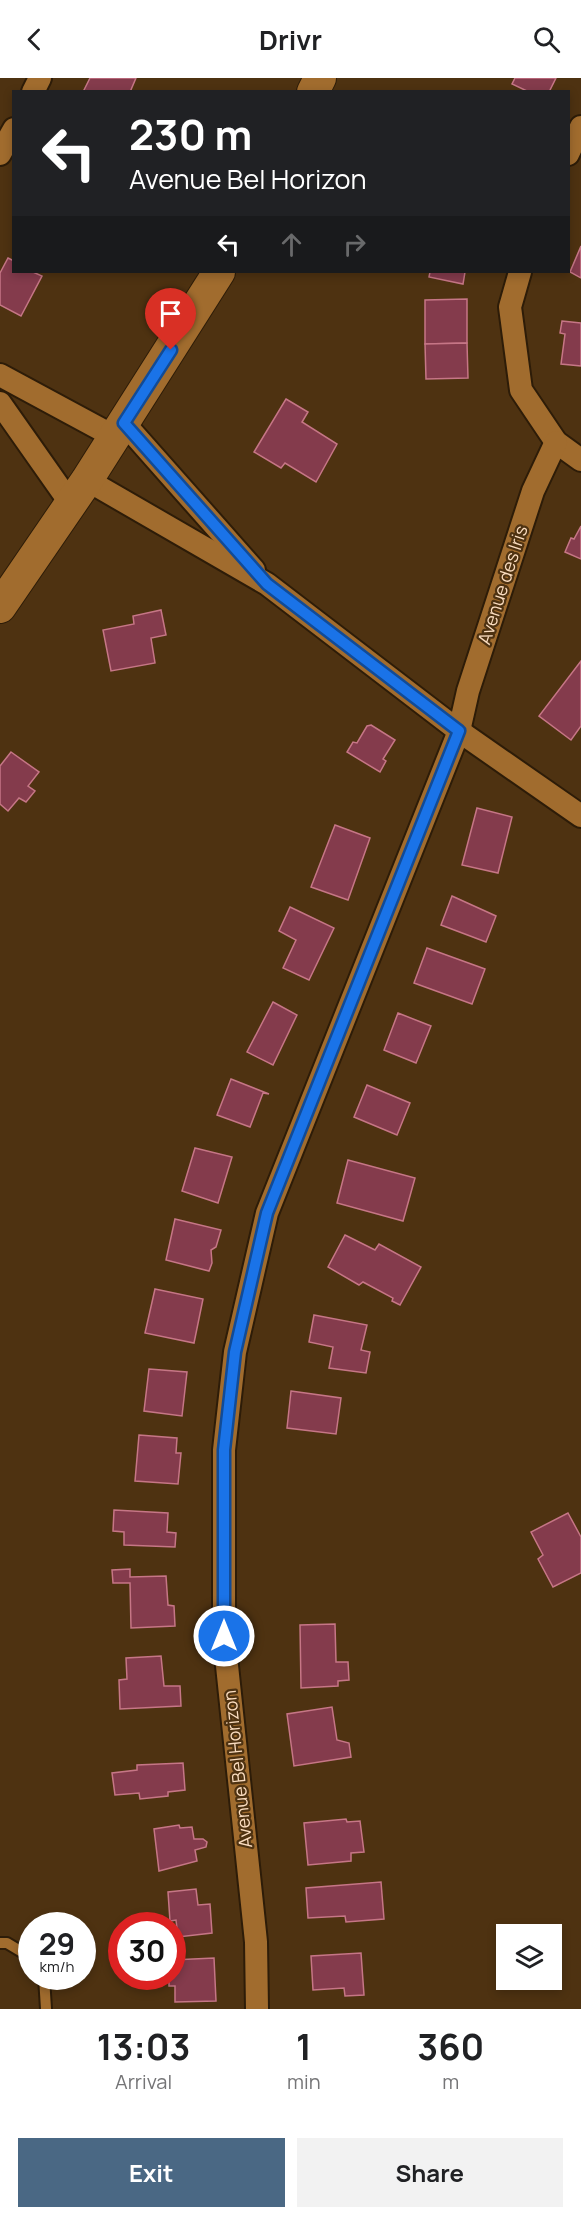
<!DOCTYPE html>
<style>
:root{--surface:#fff;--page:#f2f2f2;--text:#202124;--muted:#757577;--accent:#4a6884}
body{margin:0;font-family:Manrope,sans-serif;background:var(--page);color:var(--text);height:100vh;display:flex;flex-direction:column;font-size:22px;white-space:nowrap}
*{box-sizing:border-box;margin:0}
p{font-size:20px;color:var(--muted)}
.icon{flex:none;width:33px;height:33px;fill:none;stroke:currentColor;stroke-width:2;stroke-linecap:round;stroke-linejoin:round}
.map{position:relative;height:1931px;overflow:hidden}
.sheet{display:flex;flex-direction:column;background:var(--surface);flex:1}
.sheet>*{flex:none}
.banner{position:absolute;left:12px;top:12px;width:558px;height:183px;border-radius:0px;box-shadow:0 3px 9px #0003;background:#202124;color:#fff;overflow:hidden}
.controls{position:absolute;left:496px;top:1846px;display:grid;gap:12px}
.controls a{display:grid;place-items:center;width:66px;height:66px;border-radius:0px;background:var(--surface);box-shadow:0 3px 9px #0003;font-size:30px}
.speed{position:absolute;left:18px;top:1834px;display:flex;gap:12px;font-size:30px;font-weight:700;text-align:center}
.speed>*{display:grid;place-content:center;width:78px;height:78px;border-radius:50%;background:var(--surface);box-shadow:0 3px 9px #0003;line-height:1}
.speed small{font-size:15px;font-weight:400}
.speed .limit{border:9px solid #d22;background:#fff;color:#111}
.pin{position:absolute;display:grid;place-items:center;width:51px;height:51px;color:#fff;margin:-62px -26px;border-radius:50% 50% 50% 0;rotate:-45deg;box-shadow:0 0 6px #0007}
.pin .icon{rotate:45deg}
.me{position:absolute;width:66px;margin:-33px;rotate:0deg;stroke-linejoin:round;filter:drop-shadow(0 0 4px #0008)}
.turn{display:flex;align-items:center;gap:21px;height:126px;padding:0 18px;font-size:27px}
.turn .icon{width:78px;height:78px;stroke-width:2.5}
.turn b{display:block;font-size:42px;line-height:51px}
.lanes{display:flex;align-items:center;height:57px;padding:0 18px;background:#0003;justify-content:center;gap:30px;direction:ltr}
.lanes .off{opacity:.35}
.eta{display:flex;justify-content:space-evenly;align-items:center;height:102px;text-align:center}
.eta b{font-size:36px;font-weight:700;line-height:42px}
.primary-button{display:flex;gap:12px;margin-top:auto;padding:12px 18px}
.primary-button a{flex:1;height:69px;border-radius:0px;background:var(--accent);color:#fff;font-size:24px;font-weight:700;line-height:69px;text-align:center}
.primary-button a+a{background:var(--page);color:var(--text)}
header{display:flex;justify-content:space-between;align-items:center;height:78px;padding:0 18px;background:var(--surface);font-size:27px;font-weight:700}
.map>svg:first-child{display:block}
.building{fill:#843b4c;stroke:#c67686;stroke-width:1.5}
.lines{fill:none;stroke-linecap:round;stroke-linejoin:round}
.lane-casing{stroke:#2d1c08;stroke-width:14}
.street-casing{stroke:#2d1c08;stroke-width:26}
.secondary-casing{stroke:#2d1c08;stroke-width:34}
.lane{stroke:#a16c2e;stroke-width:10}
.street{stroke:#a16c2e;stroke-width:22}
.secondary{stroke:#a16c2e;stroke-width:32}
.route-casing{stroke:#114b97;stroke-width:15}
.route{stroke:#1a73e8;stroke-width:10}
.labels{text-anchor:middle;stroke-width:4.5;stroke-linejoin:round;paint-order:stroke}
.street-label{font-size:18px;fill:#fadcbf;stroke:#4e3211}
</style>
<header><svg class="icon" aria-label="back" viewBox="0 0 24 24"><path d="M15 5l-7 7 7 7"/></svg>Drivr<svg class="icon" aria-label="search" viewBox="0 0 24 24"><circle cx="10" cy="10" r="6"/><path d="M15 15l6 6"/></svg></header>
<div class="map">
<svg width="581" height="1931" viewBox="0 0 581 1931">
<rect width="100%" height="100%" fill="#4e3211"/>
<g class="building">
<polygon points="90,0 136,0 130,14 83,14"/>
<polygon points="515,0 556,0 549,14 529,14 512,6"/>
<polygon points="581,168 581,200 570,194"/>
<polygon points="8,180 14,183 14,194 33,194 42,198 21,238 0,227 0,195"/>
<polygon points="430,194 465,194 463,206 429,199"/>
<polygon points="467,221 467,265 425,266 425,222"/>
<polygon points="562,243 581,245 581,288 561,286 565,256 560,255"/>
<polygon points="467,265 468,300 426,301 425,266"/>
<polygon points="286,321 308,334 302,344 337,366 316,404 285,385 281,390 254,374"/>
<polygon points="581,448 581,481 565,474 571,460 574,461"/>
<polygon points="161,532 166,557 151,560 155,585 111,593 103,552 134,546 133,538"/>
<polygon points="581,583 581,648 571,662 539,638"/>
<polygon points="371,647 395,662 383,681 386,683 380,694 347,674 353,664 357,665 367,648"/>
<polygon points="11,674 39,694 28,708 35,713 26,724 19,720 8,733 0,726 0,688"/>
<polygon points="477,730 512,739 498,795 462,787"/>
<polygon points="335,747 370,760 348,822 311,809"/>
<polygon points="452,818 496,838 486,864 441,847"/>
<polygon points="290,829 334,850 309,902 283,890 296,862 279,853"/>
<polygon points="427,870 485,891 472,926 414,905"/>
<polygon points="273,924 297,937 273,987 247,974"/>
<polygon points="398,935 431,948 416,985 384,972"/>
<polygon points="231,1001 269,1016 263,1015 250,1049 217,1037"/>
<polygon points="367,1007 410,1025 397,1057 354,1039"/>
<polygon points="195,1070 232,1079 218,1125 182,1113"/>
<polygon points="348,1082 415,1100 403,1143 337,1125"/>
<polygon points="175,1141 221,1152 216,1169 211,1172 212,1185 209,1193 166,1182"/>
<polygon points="345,1157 375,1172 379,1166 421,1189 400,1227 392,1223 393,1220 363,1204 359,1207 328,1189"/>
<polygon points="155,1211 203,1221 194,1265 145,1255"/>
<polygon points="314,1237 367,1247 361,1272 370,1274 366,1295 329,1290 333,1269 309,1264"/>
<polygon points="149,1291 187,1294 182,1338 144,1333"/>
<polygon points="291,1313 341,1320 336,1356 287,1350"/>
<polygon points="139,1357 177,1360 176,1375 181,1375 178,1406 135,1403"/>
<polygon points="114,1432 168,1435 167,1454 176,1455 175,1469 124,1467 124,1454 113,1453"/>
<polygon points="568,1435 581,1459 581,1495 553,1509 538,1481 543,1477 531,1454"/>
<polygon points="130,1491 130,1499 166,1498 168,1527 174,1528 175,1548 131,1550 130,1505 113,1505 112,1492"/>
<polygon points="335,1546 336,1584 348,1584 349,1602 338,1603 338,1608 301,1610 300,1547"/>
<polygon points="161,1578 164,1608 180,1608 181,1628 120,1631 119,1602 127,1601 126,1580"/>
<polygon points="332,1629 337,1662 349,1665 351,1679 294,1688 287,1636"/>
<polygon points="183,1685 185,1712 168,1714 168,1718 140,1721 139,1715 115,1717 112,1695 137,1692 137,1687"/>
<polygon points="346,1741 347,1744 360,1743 364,1774 351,1775 351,1783 308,1787 304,1745"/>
<polygon points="179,1747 180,1750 192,1749 194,1761 203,1761 207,1764 206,1769 195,1772 197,1783 159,1793 154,1751"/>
<polygon points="381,1804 384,1841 346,1844 345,1838 308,1840 306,1810"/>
<polygon points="196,1811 198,1827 210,1826 212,1855 178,1859 176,1842 170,1843 168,1814"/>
<polygon points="361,1875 364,1917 345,1918 344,1910 313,1912 311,1878"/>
<polygon points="214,1880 216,1923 175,1924 175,1908 169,1908 169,1899 172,1899 172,1882"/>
</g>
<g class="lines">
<g class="lane-casing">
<g id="lane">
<polyline points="0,1865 7,1865 32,1880"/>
<polyline points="44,1899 46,1931"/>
</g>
</g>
<g class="street-casing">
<g id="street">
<polyline points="33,14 40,0"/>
<polyline points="0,76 14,51"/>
<polyline points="568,76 581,49"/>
<polyline points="520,194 510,229 521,312 556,364 581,382"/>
<polyline points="0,297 115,359"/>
<polyline points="0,325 71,426"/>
<polyline points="124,345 254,492"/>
<polyline points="87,402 267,506 459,653 581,738"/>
<polyline points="257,1931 256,1864 224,1559 224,1372 235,1274 267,1135 459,653 468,613 533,413 556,364"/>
</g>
</g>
<g class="secondary-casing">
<g id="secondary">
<polyline points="313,14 320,0"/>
<polyline points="0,529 87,402 219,194"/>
</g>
</g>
<use href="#lane" class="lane"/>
<use href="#street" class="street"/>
<use href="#secondary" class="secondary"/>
</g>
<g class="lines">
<g class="route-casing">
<polyline id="route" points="171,272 124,345 267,506 459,653 267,1135 235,1274 224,1372 224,1558"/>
</g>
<use href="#route" class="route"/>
</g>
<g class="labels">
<g class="street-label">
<text transform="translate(503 507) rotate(-72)" y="6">Avenue des Iris</text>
<text transform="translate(238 1691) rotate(-96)" y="6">Avenue Bel Horizon</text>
</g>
</g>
</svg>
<div class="controls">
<a><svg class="icon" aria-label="layers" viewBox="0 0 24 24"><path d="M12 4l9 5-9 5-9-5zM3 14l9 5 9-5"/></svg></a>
</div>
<div class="speed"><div>29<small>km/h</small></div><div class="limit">30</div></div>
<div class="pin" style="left:171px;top:272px;background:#d93025"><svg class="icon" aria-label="arrive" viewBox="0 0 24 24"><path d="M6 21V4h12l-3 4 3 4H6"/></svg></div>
<svg class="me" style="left:224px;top:1558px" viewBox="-20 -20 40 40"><circle r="17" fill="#1a73e8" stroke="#fff" stroke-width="3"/><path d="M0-11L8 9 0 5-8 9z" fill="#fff"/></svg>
<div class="banner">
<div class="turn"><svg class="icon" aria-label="left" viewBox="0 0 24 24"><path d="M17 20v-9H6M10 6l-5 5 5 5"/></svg><div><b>230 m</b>Avenue Bel Horizon</div></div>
<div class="lanes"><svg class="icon" aria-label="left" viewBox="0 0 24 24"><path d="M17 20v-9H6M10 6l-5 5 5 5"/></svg><svg class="icon off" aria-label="ahead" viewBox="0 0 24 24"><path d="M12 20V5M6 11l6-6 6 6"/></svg><svg class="icon off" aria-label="right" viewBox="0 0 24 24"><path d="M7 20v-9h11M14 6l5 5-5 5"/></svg></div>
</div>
</div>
<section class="sheet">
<div class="eta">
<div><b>13:03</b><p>Arrival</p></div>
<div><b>1</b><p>min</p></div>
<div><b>360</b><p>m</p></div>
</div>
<div class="primary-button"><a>Exit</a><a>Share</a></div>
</section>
